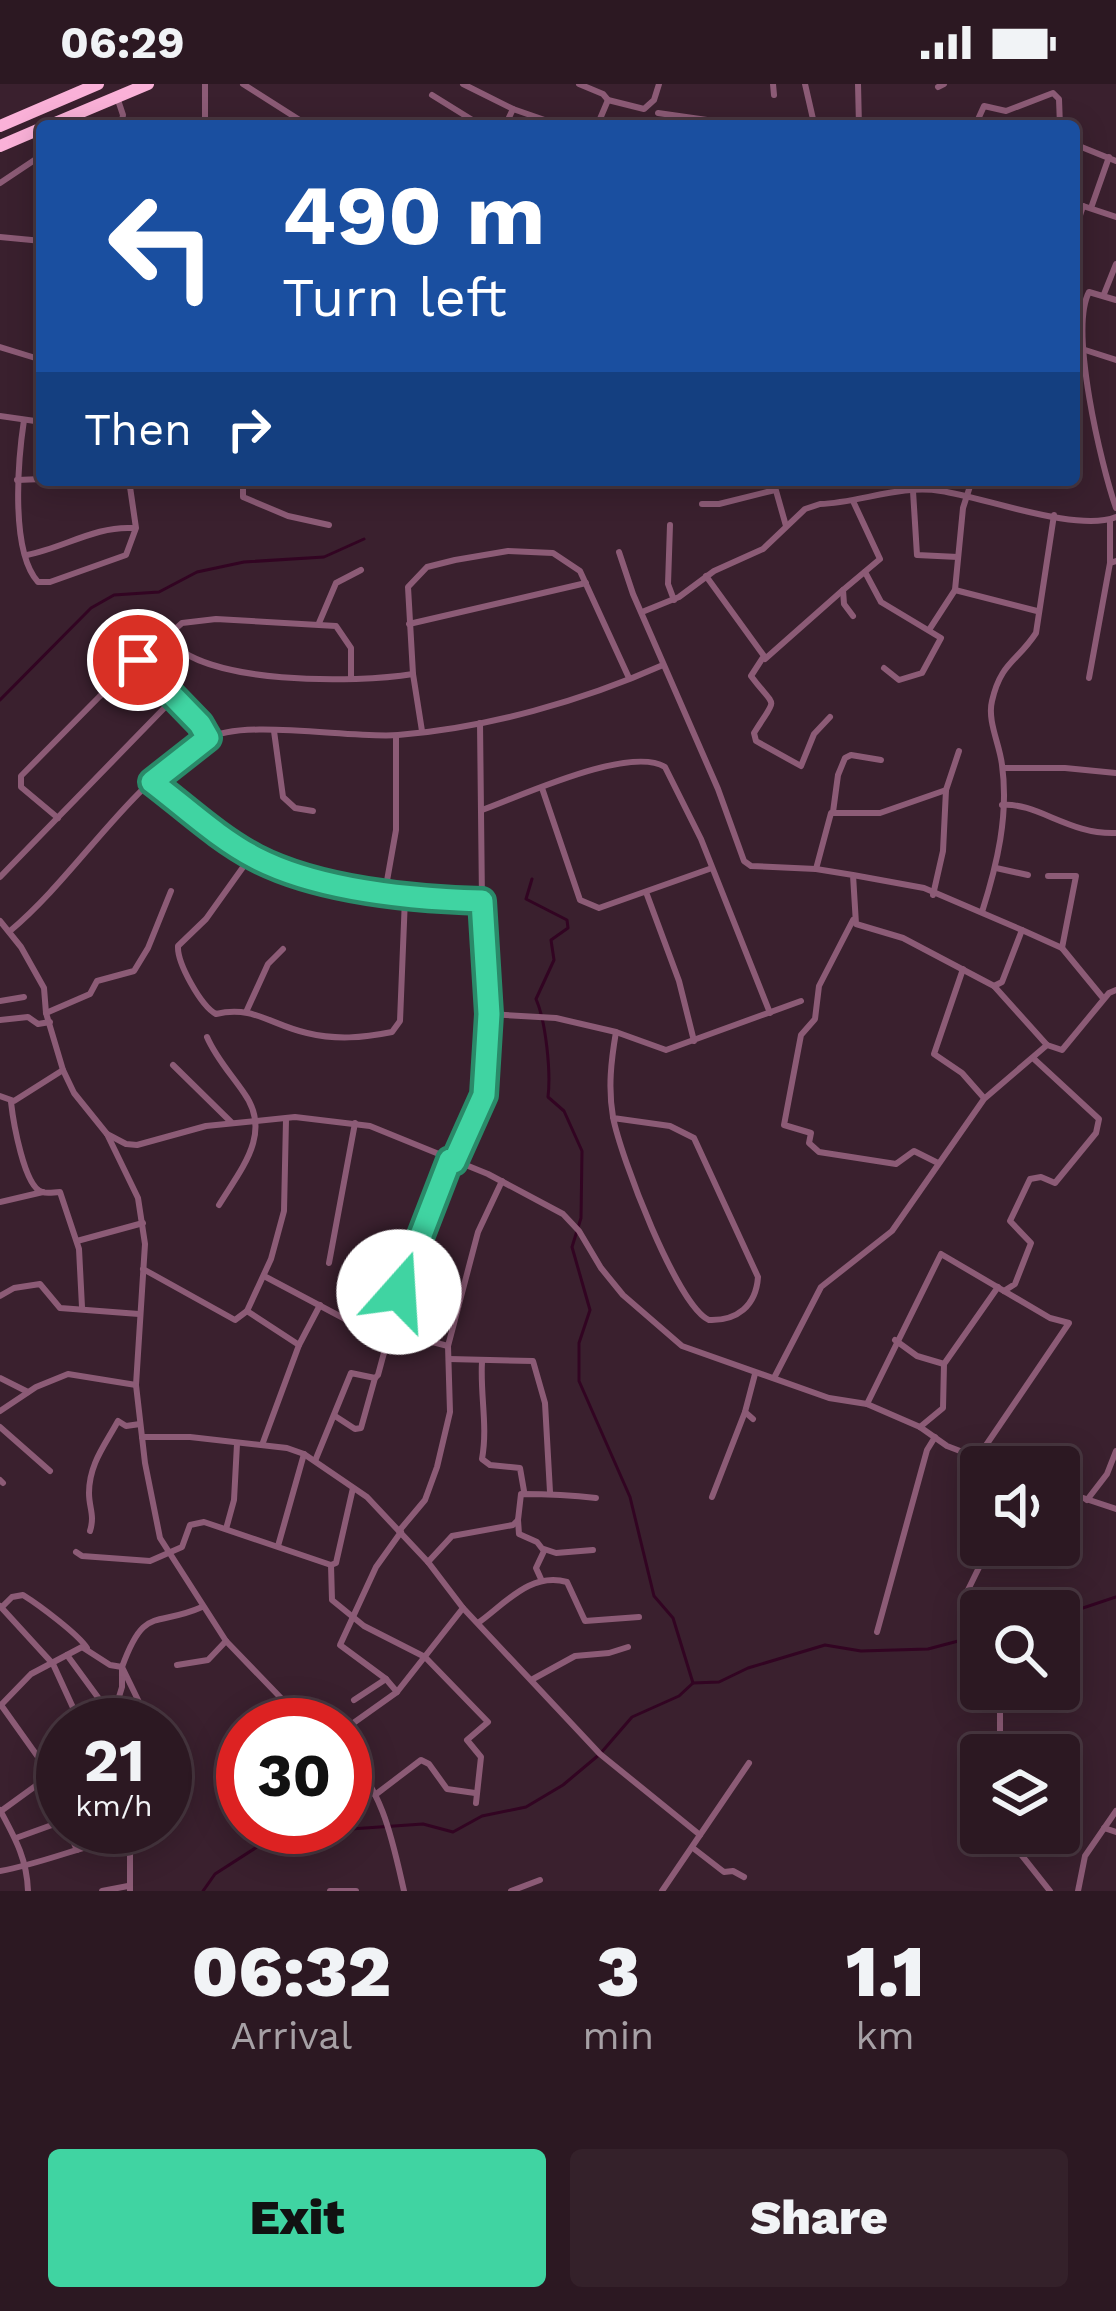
<!DOCTYPE html>
<style>
:root{--surface:#2c1822;--page:#34212a;--text:#f1f3f6;--muted:#a6a0a5;--line:#483740;--accent:#40d4a2}
body{margin:0;font-family:"Work Sans",sans-serif;background:var(--page);color:var(--text);height:100vh;display:flex;flex-direction:column;font-size:45px;white-space:nowrap}
*{box-sizing:border-box;margin:0}
p{font-size:39px;color:var(--muted)}
.icon{flex:none;width:66px;height:66px;fill:none;stroke:currentColor;stroke-width:2;stroke-linecap:round;stroke-linejoin:round}
.map{position:relative;height:1807px;overflow:hidden}
.side{display:flex;flex-direction:column;background:var(--surface);flex:1}
.side>*{flex:none}
.banner{position:absolute;left:36px;top:36px;width:1044px;height:366px;border-radius:12px;box-shadow:0 6px 30px #0003,0 0 0 3px var(--line);background:#1a4fa0;color:#fff;overflow:hidden}
.controls{position:absolute;left:960px;top:1362px;display:grid;gap:24px}
.controls a{display:grid;place-items:center;width:120px;height:120px;border-radius:12px;background:var(--surface);box-shadow:0 6px 30px #0003,0 0 0 3px var(--line);font-size:60px}
.speed{position:absolute;left:36px;top:1614px;display:flex;gap:24px;font-size:60px;font-weight:700;text-align:center}
.speed>*{display:grid;place-content:center;width:156px;height:156px;border-radius:50%;background:var(--surface);box-shadow:0 6px 30px #0003,0 0 0 3px var(--line);line-height:1}
.speed small{font-size:30px;font-weight:400}
.speed .limit{border:18px solid #d22;background:#fff;color:#111}
.pin{position:absolute;display:grid;place-items:center;width:102px;height:102px;color:#fff;margin:-51px;border:6px solid #fff;border-radius:50%;box-shadow:0 3px 12px #0007}
.me{position:absolute;width:132px;margin:-66px;rotate:19deg;stroke-linejoin:round;filter:drop-shadow(0 0 9px #0008)}
.turn{display:flex;align-items:center;gap:42px;height:252px;padding:0 48px;font-size:54px}
.turn .icon{width:156px;height:156px;stroke-width:2.5}
.turn b{display:block;font-size:84px;line-height:102px}
.then{display:flex;align-items:center;height:114px;padding:0 48px;background:#0003;gap:24px;font-size:45px}
.eta{display:flex;justify-content:space-evenly;align-items:center;height:204px;text-align:center}
.eta b{font-size:72px;font-weight:800;line-height:84px}
.action{display:flex;gap:24px;margin-top:auto;padding:24px 48px}
.action a{flex:1;height:138px;border-radius:12px;background:var(--accent);color:#111;font-size:48px;font-weight:800;line-height:138px;text-align:center}
.action a+a{background:var(--page);color:var(--text)}
.status{display:flex;justify-content:space-between;align-items:center;height:84px;padding:0 60px;background:var(--surface);direction:ltr}
.status svg{height:33px;fill:currentColor}
.map>svg:first-child{display:block}
.lines{fill:none;stroke-linecap:round;stroke-linejoin:round}
.stream{stroke:#320422;stroke-width:3}
.minor{stroke:#8c5b76;stroke-width:6}
.highway{stroke:#fab1d8;stroke-width:12}
.route-casing{stroke:#2a8a69;stroke-width:30}
.route{stroke:#40d4a2;stroke-width:21}
</style>
<div class="status"><b>06:29</b><svg viewBox="0 0 49 12"><path d="M0 12V9h3v3zM5 12V6h3v6zM10 12V3h3v9zM15 12V0h3v12zM26 1h20v11H26zM47 4h2v5h-2z"/></svg></div>
<div class="map">
<svg width="1116" height="1807" viewBox="0 0 1116 1807">
<rect width="100%" height="100%" fill="#3a202e"/>
<g class="lines">
<g class="stream">
<polyline points="0,616 91,524 114,511 159,508 197,488 244,478 324,473 364,455"/>
<path d="M532,795L526,815L567,836L568,844L551,856L554,876L536,915C546,938 551,988 548,1013L564,1027L582,1067L581,1134L572,1163L590,1226L579,1259V1297L630,1413L654,1512L673,1534L693,1599"/>
<polyline points="1059,1532 1116,1513"/>
<polyline points="203,1807 215,1790 271,1754 307,1748 423,1740 453,1748 482,1732 526,1723 563,1701 600,1670 632,1633 679,1612 693,1599 719,1598 748,1584 825,1561 861,1567 928,1565 981,1551"/>
</g>
<g class="minor">
<polyline points="243,0 309,42"/>
<polyline points="463,0 513,25 562,42"/>
<polyline points="579,0 603,10 608,16"/>
<polyline points="773,0 774,11"/>
<polyline points="858,0 859,42"/>
<polyline points="938,3 944,0"/>
<polyline points="432,11 482,42"/>
<polyline points="117,13 123,31 121,42"/>
<polyline points="658,29 749,42"/>
<polyline points="205,42 205,0"/>
<polyline points="505,42 513,25"/>
<polyline points="597,42 608,16 644,25 654,16 659,0"/>
<polyline points="803,42 813,35 805,0"/>
<polyline points="975,42 984,22 1006,27 1053,9 1059,15 1060,42"/>
<polyline points="1074,60 1116,77"/>
<polyline points="0,99 42,71"/>
<polyline points="1074,119 1116,133"/>
<polyline points="1091,124 1109,73"/>
<polyline points="1074,150 1083,122"/>
<polyline points="0,153 42,157"/>
<polyline points="1104,210 1116,180"/>
<path d="M1116,216L1089,208C1069,246 1101,381 1116,424"/>
<polyline points="0,263 42,276"/>
<polyline points="1082,265 1116,276"/>
<polyline points="36,274 41,234"/>
<polyline points="0,332 42,338"/>
<path d="M24,336C18,376 10,467 38,498H50L126,471L136,444L129,396"/>
<polyline points="17,396 42,395"/>
<polyline points="243,396 243,413 288,432 329,441"/>
<polyline points="773,396 786,442"/>
<polyline points="913,407 917,471 958,473"/>
<polyline points="853,417 880,475 843,506 844,520 853,532"/>
<polyline points="702,420 719,420 775,406"/>
<polyline points="670,441 668,500 674,516"/>
<polyline points="619,468 633,510 718,705 744,777 751,782 816,785 853,791 856,840 903,854 994,902 1002,898 1022,846 924,804 853,791"/>
<path d="M27,471C63,464 96,442 132,444"/>
<polyline points="1110,479 1110,437"/>
<polyline points="865,488 881,518 941,554 922,589 899,596 884,584"/>
<path d="M706,492L764,572L751,592C777,627 778,610 754,649L756,657L801,682L814,650L830,633"/>
<polyline points="955,506 1037,527"/>
<path d="M642,528L679,513L714,487L763,465L805,425L820,420C859,419 901,400 941,407C983,413 1078,449 1116,433"/>
<polyline points="319,539 336,499 361,486"/>
<polyline points="409,540 586,499"/>
<polyline points="929,546 955,506 963,424 972,396"/>
<path d="M167,553C200,602 358,599 413,590"/>
<polyline points="765,575 843,506"/>
<polyline points="138,576 208,653"/>
<polyline points="1089,594 1110,479 1116,477"/>
<polyline points="274,647 283,713 295,724 313,727"/>
<polyline points="422,647 413,590 408,503 427,483 455,476 508,467 553,469 580,487 629,594"/>
<polyline points="1003,684 1065,684 1116,689"/>
<path d="M152,698C185,723 219,755 256,774C318,806 413,814 482,817"/>
<polyline points="542,704 580,816 599,824 712,784"/>
<path d="M1002,721C1037,718 1069,751 1116,749"/>
<path d="M482,726C521,712 630,661 665,683L701,755L770,929"/>
<polyline points="833,728 838,691 845,674 851,671 881,676"/>
<polyline points="58,734 21,703 21,692 99,613 182,539 216,535 336,542 351,564 351,595"/>
<path d="M251,772L206,835L178,862C177,879 201,922 216,930C253,921 271,941 307,949C336,956 362,954 392,948L400,937L405,814"/>
<polyline points="996,784 1028,791"/>
<polyline points="816,785 831,729 880,729 946,706"/>
<polyline points="1048,792 1076,792 1062,864"/>
<polyline points="0,793 173,615"/>
<polyline points="385,808 396,746 396,652"/>
<polyline points="646,808 679,897 694,957"/>
<polyline points="933,811 943,767 946,706 959,667"/>
<path d="M982,828C997,781 1009,731 1002,681C1000,661 987,637 992,617C1001,578 1017,578 1036,549L1054,431"/>
<polyline points="853,836 819,902 815,935 801,951 784,1041 811,1049 809,1059 819,1068 896,1080 914,1067 938,1079"/>
<polyline points="0,837 21,863 44,904 46,929 63,986 74,1009 107,1050 138,1114 145,1160 136,1301 145,1379 160,1454 226,1557 307,1641"/>
<polyline points="1022,846 1062,864 1103,914"/>
<path d="M10,847C79,789 127,701 207,655C242,634 352,655 398,651C487,644 582,617 663,581"/>
<polyline points="963,885 934,970 962,989 984,1014"/>
<polyline points="994,902 1047,961 1062,966 1109,909 1116,906"/>
<polyline points="0,917 24,913"/>
<polyline points="247,926 268,880 283,865"/>
<polyline points="46,929 90,910 97,897 134,887 148,864 171,807"/>
<polyline points="489,930 556,934 616,948 666,966 801,917"/>
<polyline points="0,936 28,933 38,940 50,938"/>
<path d="M207,953C216,974 231,990 244,1009C273,1049 241,1085 219,1121"/>
<polyline points="173,981 231,1038"/>
<polyline points="0,1012 14,1017 63,986"/>
<path d="M11,1018C13,1036 24,1103 42,1108C48,1110 54,1108 60,1108L79,1165L82,1223"/>
<path d="M613,1034L670,1042L694,1054L758,1193C756,1222 737,1237 709,1236C677,1222 620,1071 613,1033C608,1004 611,977 616,948"/>
<polyline points="286,1036 284,1127 271,1175 247,1227 299,1261"/>
<polyline points="107,1050 126,1060 137,1061 206,1042 295,1033 370,1042 488,1090 563,1130 579,1147 601,1184 623,1211 682,1262 829,1314 867,1320 920,1343 947,1362 1002,1383"/>
<polyline points="454,1078 484,1011 486,996 489,930 482,817 480,639"/>
<polyline points="0,1118 43,1108"/>
<polyline points="77,1157 143,1139"/>
<polyline points="329,1179 355,1039"/>
<polyline points="143,1185 235,1236 247,1227"/>
<polyline points="264,1192 347,1236 448,1262"/>
<polyline points="1004,1207 1015,1200 1031,1159 1010,1137 1030,1095 1041,1093 1055,1099 1096,1049 1099,1035 1033,974"/>
<polyline points="0,1212 14,1204 40,1200 60,1224 139,1230"/>
<polyline points="895,1256 917,1272 944,1280"/>
<polyline points="449,1275 533,1277 545,1319 550,1408"/>
<path d="M482,1278C480,1311 488,1342 482,1375L490,1381L520,1384L524,1407"/>
<polyline points="0,1294 28,1308"/>
<polyline points="774,1294 821,1203 892,1147 984,1015 1047,961"/>
<polyline points="867,1320 941,1170 1050,1234 1069,1239 978,1373"/>
<polyline points="0,1327 36,1303 68,1290 136,1301"/>
<polyline points="335,1332 355,1345 361,1344 375,1294"/>
<polyline points="753,1335 745,1328 755,1290"/>
<polyline points="0,1343 50,1387"/>
<polyline points="920,1343 943,1324 944,1280 998,1203"/>
<polyline points="142,1353 190,1353 287,1364 304,1370 367,1413 428,1478 463,1524 397,1608 345,1645"/>
<polyline points="262,1361 299,1261 320,1221"/>
<polyline points="315,1377 351,1289 375,1294 378,1291 408,1180 450,1076"/>
<polyline points="0,1396 3,1399"/>
<polyline points="353,1404 336,1479 331,1481 332,1516 364,1542 425,1573 488,1638 467,1656 481,1673 476,1719"/>
<polyline points="1059,1406 1116,1425"/>
<polyline points="712,1413 745,1328"/>
<polyline points="1087,1416 1107,1390 1116,1367"/>
<polyline points="518,1436 519,1450 537,1458 544,1467 536,1484 541,1495"/>
<polyline points="226,1445 234,1416 237,1360"/>
<path d="M90,1447C95,1431 89,1424 89,1409C89,1380 105,1361 118,1337L126,1342L140,1340"/>
<polyline points="399,1447 425,1416 437,1383 450,1328 448,1262 478,1148 502,1097"/>
<polyline points="278,1462 304,1370"/>
<polyline points="544,1465 556,1469 593,1466"/>
<polyline points="76,1468 82,1472 150,1477 182,1463 190,1441 204,1438 331,1481"/>
<path d="M428,1478L452,1452L513,1441L518,1436L521,1410C546,1410 571,1411 596,1414"/>
<polyline points="0,1522 53,1580 81,1641"/>
<path d="M2,1523L12,1513L23,1511C39,1521 78,1550 87,1564"/>
<polyline points="463,1524 600,1670 700,1751 662,1807"/>
<polyline points="962,1533 965,1512 990,1461"/>
<path d="M478,1539C506,1519 530,1488 567,1498L585,1537L639,1533"/>
<polyline points="877,1548 927,1366 935,1353"/>
<polyline points="67,1571 105,1623 114,1641"/>
<polyline points="177,1581 208,1576 226,1557"/>
<polyline points="533,1595 575,1572 609,1569 628,1563"/>
<polyline points="397,1608 386,1595 340,1561 376,1483 401,1448"/>
<polyline points="1000,1608 1000,1671"/>
<polyline points="354,1616 386,1595"/>
<polyline points="1,1621 43,1680 63,1735"/>
<path d="M0,1622L31,1590L82,1563L110,1581L122,1583C145,1520 155,1544 202,1523"/>
<polyline points="112,1636 122,1603 122,1583 139,1618 118,1619"/>
<polyline points="165,1668 183,1674 181,1688 165,1684"/>
<path d="M345,1670C383,1704 393,1759 404,1807"/>
<polyline points="375,1711 421,1676 429,1680 447,1705 475,1709"/>
<path d="M0,1726C15,1754 27,1775 28,1807"/>
<polyline points="1,1727 63,1682"/>
<polyline points="67,1743 77,1766"/>
<polyline points="1104,1744 1116,1748"/>
<polyline points="1004,1749 1050,1807"/>
<polyline points="700,1751 749,1679"/>
<polyline points="16,1754 63,1737"/>
<polyline points="693,1764 724,1788 733,1787 744,1793"/>
<path d="M0,1787C45,1779 86,1760 130,1752"/>
<polyline points="102,1807 128,1802"/>
<polyline points="130,1807 130,1743"/>
<polyline points="330,1807 356,1807"/>
<polyline points="511,1807 540,1796"/>
<polyline points="1078,1807 1085,1772 1116,1727"/>
</g>
<g class="highway">
<polyline points="0,42 98,0"/>
<polyline points="48,42 148,0"/>
<polyline points="0,62 42,44"/>
</g>
</g>
<g class="lines">
<g class="route-casing">
<path id="route" d="M138,576L200,640L208,654L152,698C185,723 219,755 256,774C318,806 413,815 482,817L489,930L484,1011L454,1078L450,1076L399,1208"/>
</g>
<use href="#route" class="route"/>
</g>
</svg>
<div class="controls">
<a><svg class="icon" aria-label="sound" viewBox="0 0 24 24"><path d="M4 9h4l5-4v14l-5-4H4zM17 9q2 3 0 6"/></svg></a>
<a><svg class="icon" aria-label="search" viewBox="0 0 24 24"><circle cx="10" cy="10" r="6"/><path d="M15 15l6 6"/></svg></a>
<a><svg class="icon" aria-label="layers" viewBox="0 0 24 24"><path d="M12 4l9 5-9 5-9-5zM3 14l9 5 9-5"/></svg></a>
</div>
<div class="speed"><div>21<small>km/h</small></div><div class="limit">30</div></div>
<div class="pin" style="left:138px;top:576px;background:#d93025"><svg class="icon" aria-label="arrive" viewBox="0 0 24 24"><path d="M6 21V4h12l-3 4 3 4H6"/></svg></div>
<svg class="me" style="left:399px;top:1208px" viewBox="-20 -20 40 40"><circle r="19" fill="#fff"/><path d="M0-13L10 11 0 6-10 11z" fill="#40d4a2"/></svg>
<div class="banner">
<div class="turn"><svg class="icon" aria-label="left" viewBox="0 0 24 24"><path d="M17 20v-9H6M10 6l-5 5 5 5"/></svg><div><b>490 m</b>Turn left</div></div>
<div class="then">Then<svg class="icon" aria-label="right" viewBox="0 0 24 24"><path d="M7 20v-9h11M14 6l5 5-5 5"/></svg></div>
</div>
</div>
<section class="side">
<div class="eta">
<div><b>06:32</b><p>Arrival</p></div>
<div><b>3</b><p>min</p></div>
<div><b>1.1</b><p>km</p></div>
</div>
<div class="action"><a>Exit</a><a>Share</a></div>
</section>
